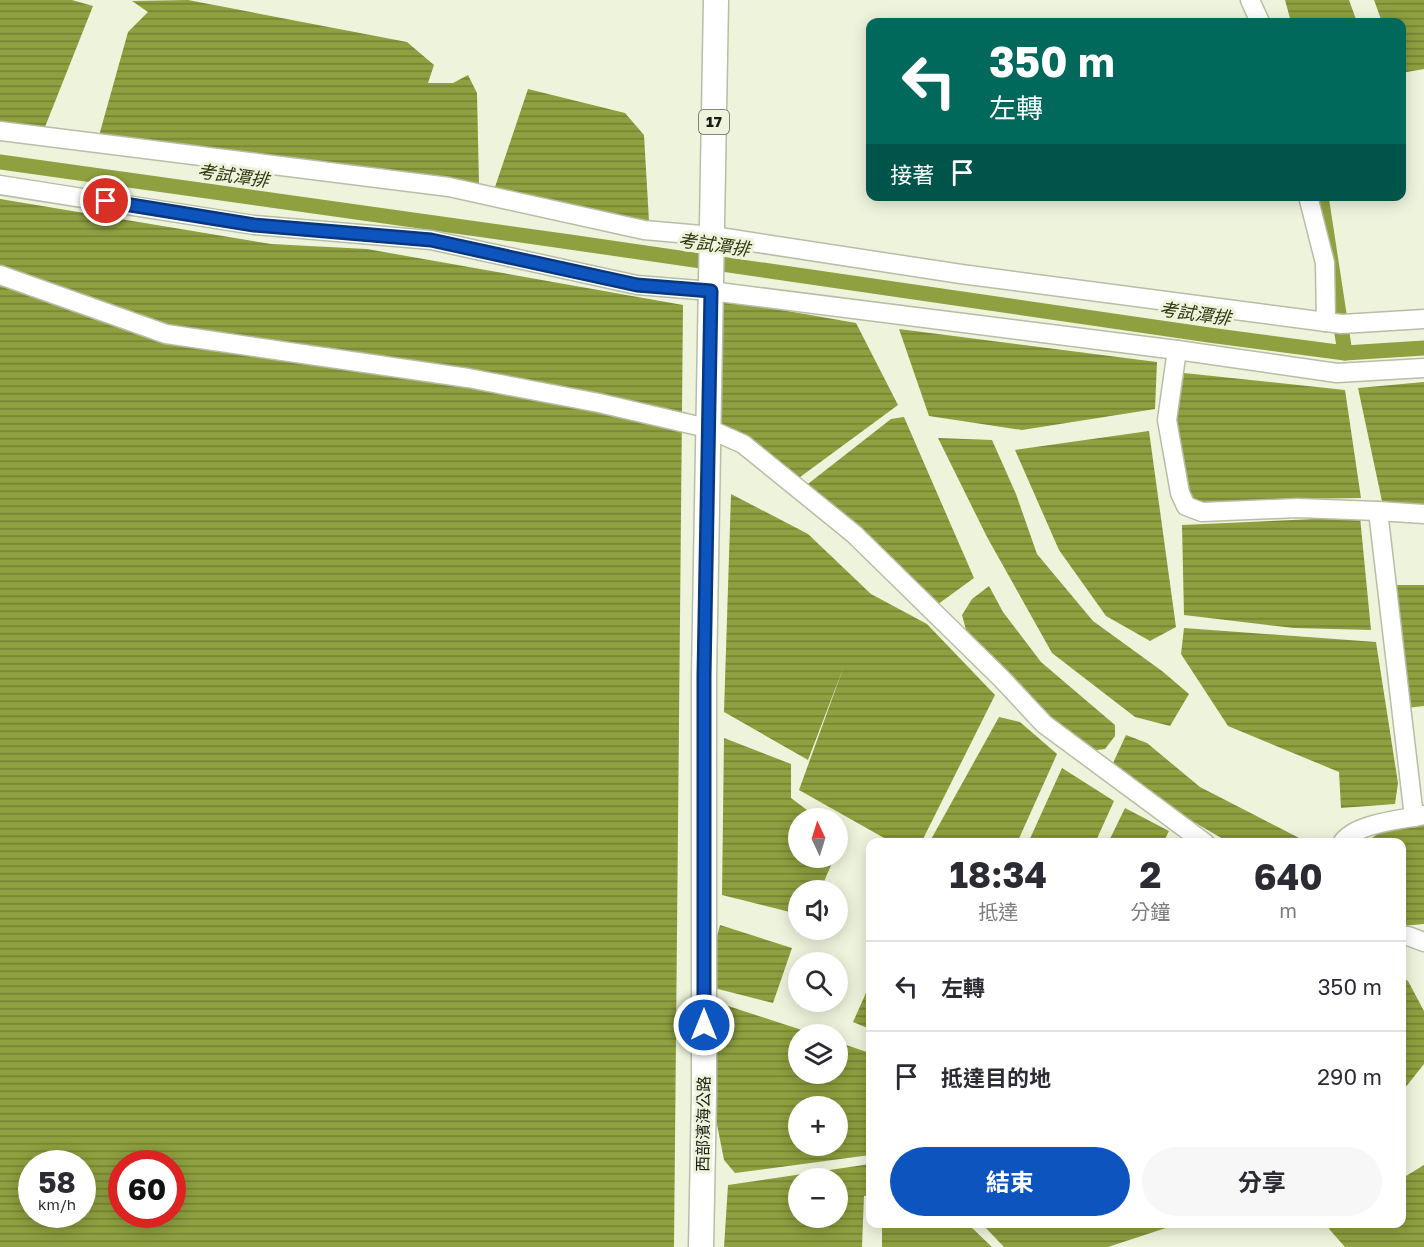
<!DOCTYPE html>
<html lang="zh-TW">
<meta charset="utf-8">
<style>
:root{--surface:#fff;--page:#f7f7f7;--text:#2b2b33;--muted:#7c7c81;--line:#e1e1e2;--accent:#0d54be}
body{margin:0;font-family:"Golos Text","Noto Sans TC",sans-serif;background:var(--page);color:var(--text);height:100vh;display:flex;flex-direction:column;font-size:22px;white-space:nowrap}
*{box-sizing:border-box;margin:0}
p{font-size:20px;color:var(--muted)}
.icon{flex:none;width:33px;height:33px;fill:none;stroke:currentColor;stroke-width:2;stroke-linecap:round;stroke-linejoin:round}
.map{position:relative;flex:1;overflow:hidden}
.drawer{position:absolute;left:866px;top:838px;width:540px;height:390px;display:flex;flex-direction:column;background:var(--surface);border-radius:12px;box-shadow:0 3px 15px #0003}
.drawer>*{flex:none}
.top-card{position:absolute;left:866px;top:18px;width:540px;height:183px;border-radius:12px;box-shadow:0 3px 15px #0003;background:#00695c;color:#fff;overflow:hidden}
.needle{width:39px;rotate:356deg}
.fabs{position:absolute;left:788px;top:808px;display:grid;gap:12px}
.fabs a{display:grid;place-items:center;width:60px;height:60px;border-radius:50%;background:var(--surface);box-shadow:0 3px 15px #0003;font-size:30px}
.speed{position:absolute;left:18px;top:1150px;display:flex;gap:12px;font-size:30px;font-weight:700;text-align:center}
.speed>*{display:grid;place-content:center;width:78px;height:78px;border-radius:50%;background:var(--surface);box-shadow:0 3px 15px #0003;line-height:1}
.speed small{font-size:15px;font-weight:400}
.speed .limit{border:9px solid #d22;background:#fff;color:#111}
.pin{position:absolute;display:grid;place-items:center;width:51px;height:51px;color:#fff;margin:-26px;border:3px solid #fff;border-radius:50%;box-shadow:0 2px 6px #0007}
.me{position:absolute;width:66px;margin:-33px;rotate:0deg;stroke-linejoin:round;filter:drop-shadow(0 0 4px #0008)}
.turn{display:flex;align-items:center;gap:21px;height:126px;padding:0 24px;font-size:27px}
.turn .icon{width:78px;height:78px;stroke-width:2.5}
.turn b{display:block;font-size:42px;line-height:51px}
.then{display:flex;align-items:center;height:57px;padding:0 24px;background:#0003;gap:12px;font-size:22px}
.eta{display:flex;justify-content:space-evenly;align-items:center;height:102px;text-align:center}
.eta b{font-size:36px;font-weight:700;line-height:42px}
.cta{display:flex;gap:12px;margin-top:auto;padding:12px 24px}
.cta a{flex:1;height:69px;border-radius:36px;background:var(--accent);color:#fff;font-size:24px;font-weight:700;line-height:69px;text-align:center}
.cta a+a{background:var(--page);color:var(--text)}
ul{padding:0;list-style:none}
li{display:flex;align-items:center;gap:18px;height:90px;padding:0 24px;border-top:2px solid var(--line)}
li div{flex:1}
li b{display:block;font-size:22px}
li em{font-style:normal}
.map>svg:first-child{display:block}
.water{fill:url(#water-rules);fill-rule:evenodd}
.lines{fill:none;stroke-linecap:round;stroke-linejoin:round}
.canal{stroke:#8ea03f;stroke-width:15}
.minor-casing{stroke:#b7bda6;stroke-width:21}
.major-casing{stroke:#b7bda6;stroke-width:27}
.minor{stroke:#fff;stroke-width:18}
.major{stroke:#fff;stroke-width:24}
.route-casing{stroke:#08377c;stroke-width:15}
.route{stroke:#0d54be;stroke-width:10}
.labels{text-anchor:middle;stroke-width:6;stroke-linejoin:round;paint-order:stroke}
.shield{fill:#eef4dc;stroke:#5a5e50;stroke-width:1.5}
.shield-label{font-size:15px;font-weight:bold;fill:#1b1d14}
.street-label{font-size:16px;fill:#1b1d14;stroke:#eef4dc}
.water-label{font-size:18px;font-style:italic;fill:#30370e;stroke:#eef4dc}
</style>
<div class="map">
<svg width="1424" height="1247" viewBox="0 0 1424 1247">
<defs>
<pattern id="water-rules" width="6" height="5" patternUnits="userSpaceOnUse" patternTransform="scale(1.5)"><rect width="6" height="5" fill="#8ea03f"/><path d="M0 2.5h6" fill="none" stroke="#738234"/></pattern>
</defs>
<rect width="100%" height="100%" fill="#eef4dc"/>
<g class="water">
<polygon points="0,0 72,0 93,6 41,137 0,127"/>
<polygon points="188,0 407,42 434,65 428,83 453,83 468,75 477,93 479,184 328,166 103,145 100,132 128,32 148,12 132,1"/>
<polygon points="1285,0 1349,0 1357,22 1291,22"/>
<polygon points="1374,0 1424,0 1424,69 1401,73 1401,22 1382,22"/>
<polygon points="528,89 625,113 644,135 649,221 494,190"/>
<path d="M0,199L271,244L367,249L683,305L674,1247H0ZM32,1164H82V1215H32ZM122,1164H172V1215H122Z"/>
<polygon points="720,299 856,323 898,405 792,483 722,430"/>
<polygon points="899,329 1157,362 1155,409 1022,430 929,416"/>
<polygon points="1184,373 1345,390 1361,498 1268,499 1189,506 1173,444"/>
<polygon points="1424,382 1424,509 1383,506 1358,388"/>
<polygon points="904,417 974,578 930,610 804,487 891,419"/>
<polygon points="1149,431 1176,627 1150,641 1106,616 1059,550 1015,450"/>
<polygon points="938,438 992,440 1016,494 1037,554 1093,621 1162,671 1189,694 1170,726 1135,717 1052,653 987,537"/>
<polygon points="731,494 808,534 871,594 927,624 995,695 921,843 893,843 799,790 844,666 808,760 724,712"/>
<polygon points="1360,517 1371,630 1294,628 1184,615 1182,525"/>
<polygon points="1384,585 1424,585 1424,706 1398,709"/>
<polygon points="989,586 1003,612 1041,662 1115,725 1115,736 1105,749 1089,751 1017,688 966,630 962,615 972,599"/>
<polygon points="1184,628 1376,642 1398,783 1395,804 1341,808 1339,772 1228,726 1181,654"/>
<polygon points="999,717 1020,722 1057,754 1017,843 929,843"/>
<polygon points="1126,735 1147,743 1200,787 1309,843 1230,843 1168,807 1113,763"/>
<polygon points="724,738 791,764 791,798 819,819 798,819 798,858 834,858 820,891 798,891 798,914 722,895"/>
<polygon points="1062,768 1114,801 1095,843 1028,843"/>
<polygon points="1125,808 1169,831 1163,843 1108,843"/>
<polygon points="1424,825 1424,924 1401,926 1401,843 1364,843 1389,827"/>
<polygon points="720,925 792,948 773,1003 714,988 715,944"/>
<polygon points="1401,976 1408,981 1424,1011 1424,1064 1401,1093"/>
<polygon points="870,984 870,1029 853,1022"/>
<path d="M713,1001L817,1035H798V1074H837V1042L870,1053V1155L735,1173L724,1160L710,1089ZM798,1107H837V1146H798Z"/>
<path d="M870,1164V1195L864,1196L862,1247H724L728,1185ZM798,1179H837V1218H798Z"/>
<polygon points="1424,1165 1424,1247 1345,1247 1329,1229 1331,1224 1401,1224 1401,1179"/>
<polygon points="882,1224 968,1224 992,1247 882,1247"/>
<polygon points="982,1224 1178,1224 1108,1247 1004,1247"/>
</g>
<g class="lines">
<g class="canal">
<polyline points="0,162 570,242 1209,335 1345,353 1424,348"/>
<polyline points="1321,196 1345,353"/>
</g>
<g class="minor-casing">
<g id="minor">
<polyline points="1250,0 1260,22"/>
<polyline points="0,131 449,187 644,230 713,236 961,274 1326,322 1342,324 1424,319"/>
<polyline points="0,185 254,225 431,240 637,285 711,291 1177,350 1337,373 1424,368"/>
<polyline points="1308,196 1325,263 1326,322"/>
<polyline points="0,275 166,334 468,378 599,403 707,428 743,444 854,534 1002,679 1044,724 1205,843"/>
<polyline points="1177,350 1167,420 1180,493 1186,506 1202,512 1297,508 1378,511"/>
<polyline points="1414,817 1378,511 1424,514"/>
<path d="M1342,843C1355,823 1401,820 1424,815"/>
<polyline points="1401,936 1408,936 1424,942"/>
</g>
</g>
<g class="major-casing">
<polyline id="major" points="701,1247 704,1095 704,675 716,0"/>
</g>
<use href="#minor" class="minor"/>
<use href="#major" class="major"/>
</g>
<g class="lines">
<g class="route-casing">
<polyline id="route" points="106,201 254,225 431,240 637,285 711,291 704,675 704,1025"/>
</g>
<use href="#route" class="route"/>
</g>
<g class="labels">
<rect class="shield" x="699" y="110" width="30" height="24" rx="4.5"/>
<g class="shield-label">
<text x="714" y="127">17</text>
</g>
<g class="street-label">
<text transform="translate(703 1124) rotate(-89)" y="6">西部濱海公路</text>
</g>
<g class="water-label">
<text transform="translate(233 176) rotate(8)" y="6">考試潭排</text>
<text transform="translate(714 245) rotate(8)" y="6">考試潭排</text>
<text transform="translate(1195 314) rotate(8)" y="6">考試潭排</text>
</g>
</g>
</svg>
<div class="fabs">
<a><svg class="needle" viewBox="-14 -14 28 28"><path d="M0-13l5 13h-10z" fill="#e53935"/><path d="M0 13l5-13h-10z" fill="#7c7c81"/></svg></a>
<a><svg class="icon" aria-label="sound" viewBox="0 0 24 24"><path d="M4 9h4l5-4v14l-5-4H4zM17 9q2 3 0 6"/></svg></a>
<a><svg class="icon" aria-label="search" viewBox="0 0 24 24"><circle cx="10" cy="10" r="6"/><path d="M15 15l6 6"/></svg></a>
<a><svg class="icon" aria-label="layers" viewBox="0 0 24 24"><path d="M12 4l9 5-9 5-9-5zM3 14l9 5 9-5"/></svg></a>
<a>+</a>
<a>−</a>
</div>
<div class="speed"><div>58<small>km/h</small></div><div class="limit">60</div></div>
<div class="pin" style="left:106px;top:201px;background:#d93025"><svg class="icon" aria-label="arrive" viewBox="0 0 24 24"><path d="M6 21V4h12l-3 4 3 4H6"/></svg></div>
<svg class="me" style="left:704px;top:1025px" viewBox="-20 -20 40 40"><circle r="17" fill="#0d54be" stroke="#fff" stroke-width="3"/><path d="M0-11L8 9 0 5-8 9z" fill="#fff"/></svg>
<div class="top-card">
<div class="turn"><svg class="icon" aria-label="left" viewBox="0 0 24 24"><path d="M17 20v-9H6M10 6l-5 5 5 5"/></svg><div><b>350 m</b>左轉</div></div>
<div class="then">接著<svg class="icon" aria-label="arrive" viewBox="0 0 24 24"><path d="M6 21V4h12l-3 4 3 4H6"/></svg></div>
</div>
<section class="drawer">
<div class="eta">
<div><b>18:34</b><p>抵達</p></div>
<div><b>2</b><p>分鐘</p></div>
<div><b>640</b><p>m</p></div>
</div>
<ul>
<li><svg class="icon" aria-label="left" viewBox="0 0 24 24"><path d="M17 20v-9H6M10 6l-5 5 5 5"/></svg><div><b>左轉</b></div><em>350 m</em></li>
<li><svg class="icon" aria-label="arrive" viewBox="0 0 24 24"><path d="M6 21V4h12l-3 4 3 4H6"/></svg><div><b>抵達目的地</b></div><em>290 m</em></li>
</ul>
<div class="cta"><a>結束</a><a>分享</a></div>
</section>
</div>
